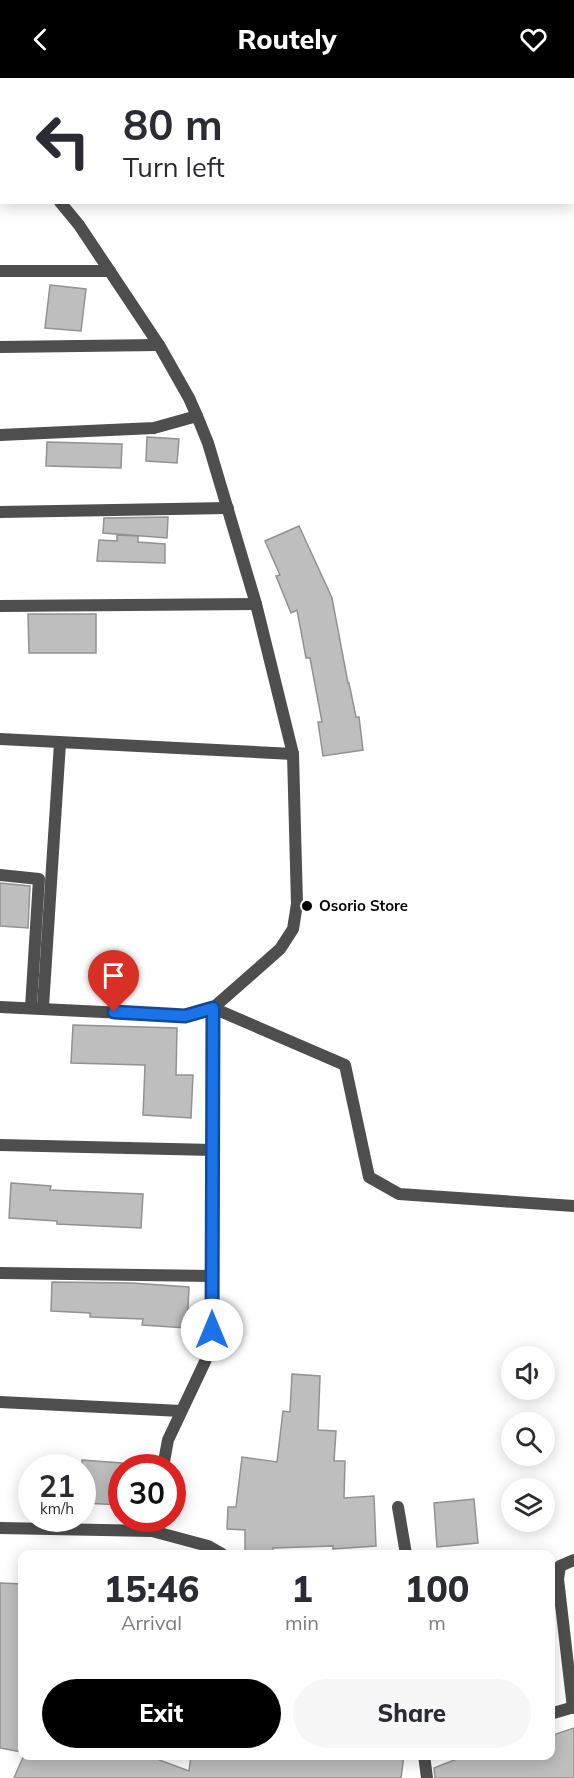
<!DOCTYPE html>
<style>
:root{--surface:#fff;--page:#f7f7f7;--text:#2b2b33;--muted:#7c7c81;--accent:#000}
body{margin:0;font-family:Mulish,sans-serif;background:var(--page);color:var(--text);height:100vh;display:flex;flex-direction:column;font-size:22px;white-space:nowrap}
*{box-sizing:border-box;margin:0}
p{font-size:20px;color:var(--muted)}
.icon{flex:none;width:33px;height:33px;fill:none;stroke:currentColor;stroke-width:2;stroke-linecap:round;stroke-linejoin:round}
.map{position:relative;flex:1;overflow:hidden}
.side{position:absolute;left:18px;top:1472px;width:537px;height:210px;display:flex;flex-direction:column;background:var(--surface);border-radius:12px;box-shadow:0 3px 15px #0003}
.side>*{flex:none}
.hud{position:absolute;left:0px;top:0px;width:574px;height:126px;box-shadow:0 3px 15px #0003;background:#fff;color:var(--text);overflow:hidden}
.tools{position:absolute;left:501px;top:1268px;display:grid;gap:12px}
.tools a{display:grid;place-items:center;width:54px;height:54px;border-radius:50%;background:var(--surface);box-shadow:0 3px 15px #0003;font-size:30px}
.speed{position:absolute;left:18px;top:1376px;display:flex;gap:12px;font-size:30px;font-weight:700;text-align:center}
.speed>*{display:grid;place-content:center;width:78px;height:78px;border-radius:50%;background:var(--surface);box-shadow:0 3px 15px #0003;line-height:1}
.speed small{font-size:15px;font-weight:400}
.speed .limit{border:9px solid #d22;background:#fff;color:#111}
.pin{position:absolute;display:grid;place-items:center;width:51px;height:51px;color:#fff;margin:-62px -26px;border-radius:50% 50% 50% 0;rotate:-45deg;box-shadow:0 0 6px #0007}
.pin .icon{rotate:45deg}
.me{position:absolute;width:66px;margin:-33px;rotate:0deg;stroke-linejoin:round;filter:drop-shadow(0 0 4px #0008)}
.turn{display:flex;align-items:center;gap:21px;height:126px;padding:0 24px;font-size:27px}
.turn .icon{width:78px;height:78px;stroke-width:2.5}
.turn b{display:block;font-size:42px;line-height:51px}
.eta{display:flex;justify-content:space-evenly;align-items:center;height:102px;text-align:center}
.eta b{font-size:36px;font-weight:800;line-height:42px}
.cta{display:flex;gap:12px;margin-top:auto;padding:12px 24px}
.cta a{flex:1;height:69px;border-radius:36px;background:var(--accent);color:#fff;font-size:24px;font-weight:800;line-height:69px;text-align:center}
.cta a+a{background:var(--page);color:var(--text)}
header{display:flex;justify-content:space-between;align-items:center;height:78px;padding:0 24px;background:var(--accent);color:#fff;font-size:27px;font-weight:800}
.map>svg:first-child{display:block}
.building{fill:#bebebe;stroke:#929292;stroke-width:1.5}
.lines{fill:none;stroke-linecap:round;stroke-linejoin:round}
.street{stroke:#4e4e4e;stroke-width:12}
.route-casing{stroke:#114b97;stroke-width:15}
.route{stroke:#1a73e8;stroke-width:10}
.poi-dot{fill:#000;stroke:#fff;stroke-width:2}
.labels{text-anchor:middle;stroke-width:6;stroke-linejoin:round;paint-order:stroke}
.poi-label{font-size:15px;font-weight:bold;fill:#000;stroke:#fff;text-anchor:start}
</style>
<header><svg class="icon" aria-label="back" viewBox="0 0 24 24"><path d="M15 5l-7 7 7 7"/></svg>Routely<svg class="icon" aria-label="heart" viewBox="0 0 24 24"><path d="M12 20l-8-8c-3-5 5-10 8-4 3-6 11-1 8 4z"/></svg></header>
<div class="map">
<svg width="574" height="1700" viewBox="0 0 574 1700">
<rect width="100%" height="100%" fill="#fff"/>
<g class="building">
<polygon points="50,207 86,211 81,253 45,250"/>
<polygon points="147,359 179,361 177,385 146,383"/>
<polygon points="47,364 122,366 121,390 46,388"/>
<polygon points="168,439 167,460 103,455 104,440"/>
<polygon points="299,448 332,520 348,605 349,605 356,639 359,639 363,672 323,678 318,644 322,644 310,580 306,580 297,532 291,535 276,498 280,497 265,463"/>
<polygon points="117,457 138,458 138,464 165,466 165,485 97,483 99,462 117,463"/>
<polygon points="28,536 96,536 96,575 29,575"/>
<polygon points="0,805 30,808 28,850 0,848"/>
<polygon points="73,947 177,950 176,997 193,997 191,1040 143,1037 145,987 71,985"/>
<polygon points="11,1105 51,1108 50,1112 143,1116 141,1150 57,1146 57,1143 9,1140"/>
<polygon points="52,1204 132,1205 189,1209 187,1250 142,1247 143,1241 90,1239 90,1235 51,1233"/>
<polygon points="292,1296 320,1298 318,1352 336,1353 334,1383 345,1383 344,1420 374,1418 376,1468 333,1471 333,1468 273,1470 273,1476 245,1476 245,1452 227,1451 228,1429 236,1429 242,1379 277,1384 283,1333 290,1334"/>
<polygon points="82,1382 122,1385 122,1427 82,1425"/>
<polygon points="474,1421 478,1465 437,1469 434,1425"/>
<polygon points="0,1505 22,1506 22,1674 0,1670"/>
<polygon points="574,1650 574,1700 435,1700 434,1690 467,1677 550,1677 550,1658"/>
<polygon points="24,1677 146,1677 189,1693 191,1677 404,1677 401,1700 14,1700"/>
</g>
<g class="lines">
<g class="street">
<polyline points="0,63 2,64"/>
<polyline points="0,193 110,193"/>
<polyline points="0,269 159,267"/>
<polyline points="0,357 154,350 197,338"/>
<polyline points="0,434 228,430"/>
<polyline points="0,528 256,526"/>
<polyline points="0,661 293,676"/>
<polyline points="0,797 39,801 31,929"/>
<polyline points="0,929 185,938 213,930 280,871 293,851 297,826 293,676 256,526 208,365 197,338 189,320 159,267 79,147 60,124"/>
<polyline points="43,929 60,665"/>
<polyline points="213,930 345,987 369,1099 399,1116 574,1128"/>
<polyline points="0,1067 213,1072"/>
<polyline points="0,1195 212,1198"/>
<polyline points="0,1324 181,1333"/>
<polyline points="163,1389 168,1362 211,1271 213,930"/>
<polyline points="398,1429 406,1476"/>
<polyline points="0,1450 152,1453 208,1468 222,1476"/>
<polyline points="152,1453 155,1440"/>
<polyline points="573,1630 558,1501 560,1488 574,1482"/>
<polyline points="550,1636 574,1629"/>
<polyline points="424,1677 427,1700"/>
</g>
</g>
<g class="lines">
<g class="route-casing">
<polyline id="route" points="114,934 185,938 213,930 212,1252"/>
</g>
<use href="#route" class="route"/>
</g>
<circle class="poi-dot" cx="307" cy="828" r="6"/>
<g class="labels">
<g class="poi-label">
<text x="319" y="833">Osorio Store</text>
</g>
</g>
</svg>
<div class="tools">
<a><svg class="icon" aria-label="sound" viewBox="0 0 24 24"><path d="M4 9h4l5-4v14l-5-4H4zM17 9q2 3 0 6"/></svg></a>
<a><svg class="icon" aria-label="search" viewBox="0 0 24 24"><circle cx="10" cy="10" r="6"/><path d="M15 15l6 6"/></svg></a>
<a><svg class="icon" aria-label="layers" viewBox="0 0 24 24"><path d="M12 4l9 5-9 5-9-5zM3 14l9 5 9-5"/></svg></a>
</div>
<div class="speed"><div>21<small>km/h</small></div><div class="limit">30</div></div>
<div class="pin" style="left:114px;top:934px;background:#d93025"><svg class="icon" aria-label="arrive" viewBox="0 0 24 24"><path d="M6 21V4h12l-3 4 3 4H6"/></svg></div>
<svg class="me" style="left:212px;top:1252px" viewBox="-20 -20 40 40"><circle r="19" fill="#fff"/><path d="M0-13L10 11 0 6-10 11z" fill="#1a73e8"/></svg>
<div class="hud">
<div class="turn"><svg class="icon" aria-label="left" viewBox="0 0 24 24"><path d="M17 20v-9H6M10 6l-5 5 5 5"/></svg><div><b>80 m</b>Turn left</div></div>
</div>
<section class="side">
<div class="eta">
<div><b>15:46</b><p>Arrival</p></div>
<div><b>1</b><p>min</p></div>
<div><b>100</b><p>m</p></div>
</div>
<div class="cta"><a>Exit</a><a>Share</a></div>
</section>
</div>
